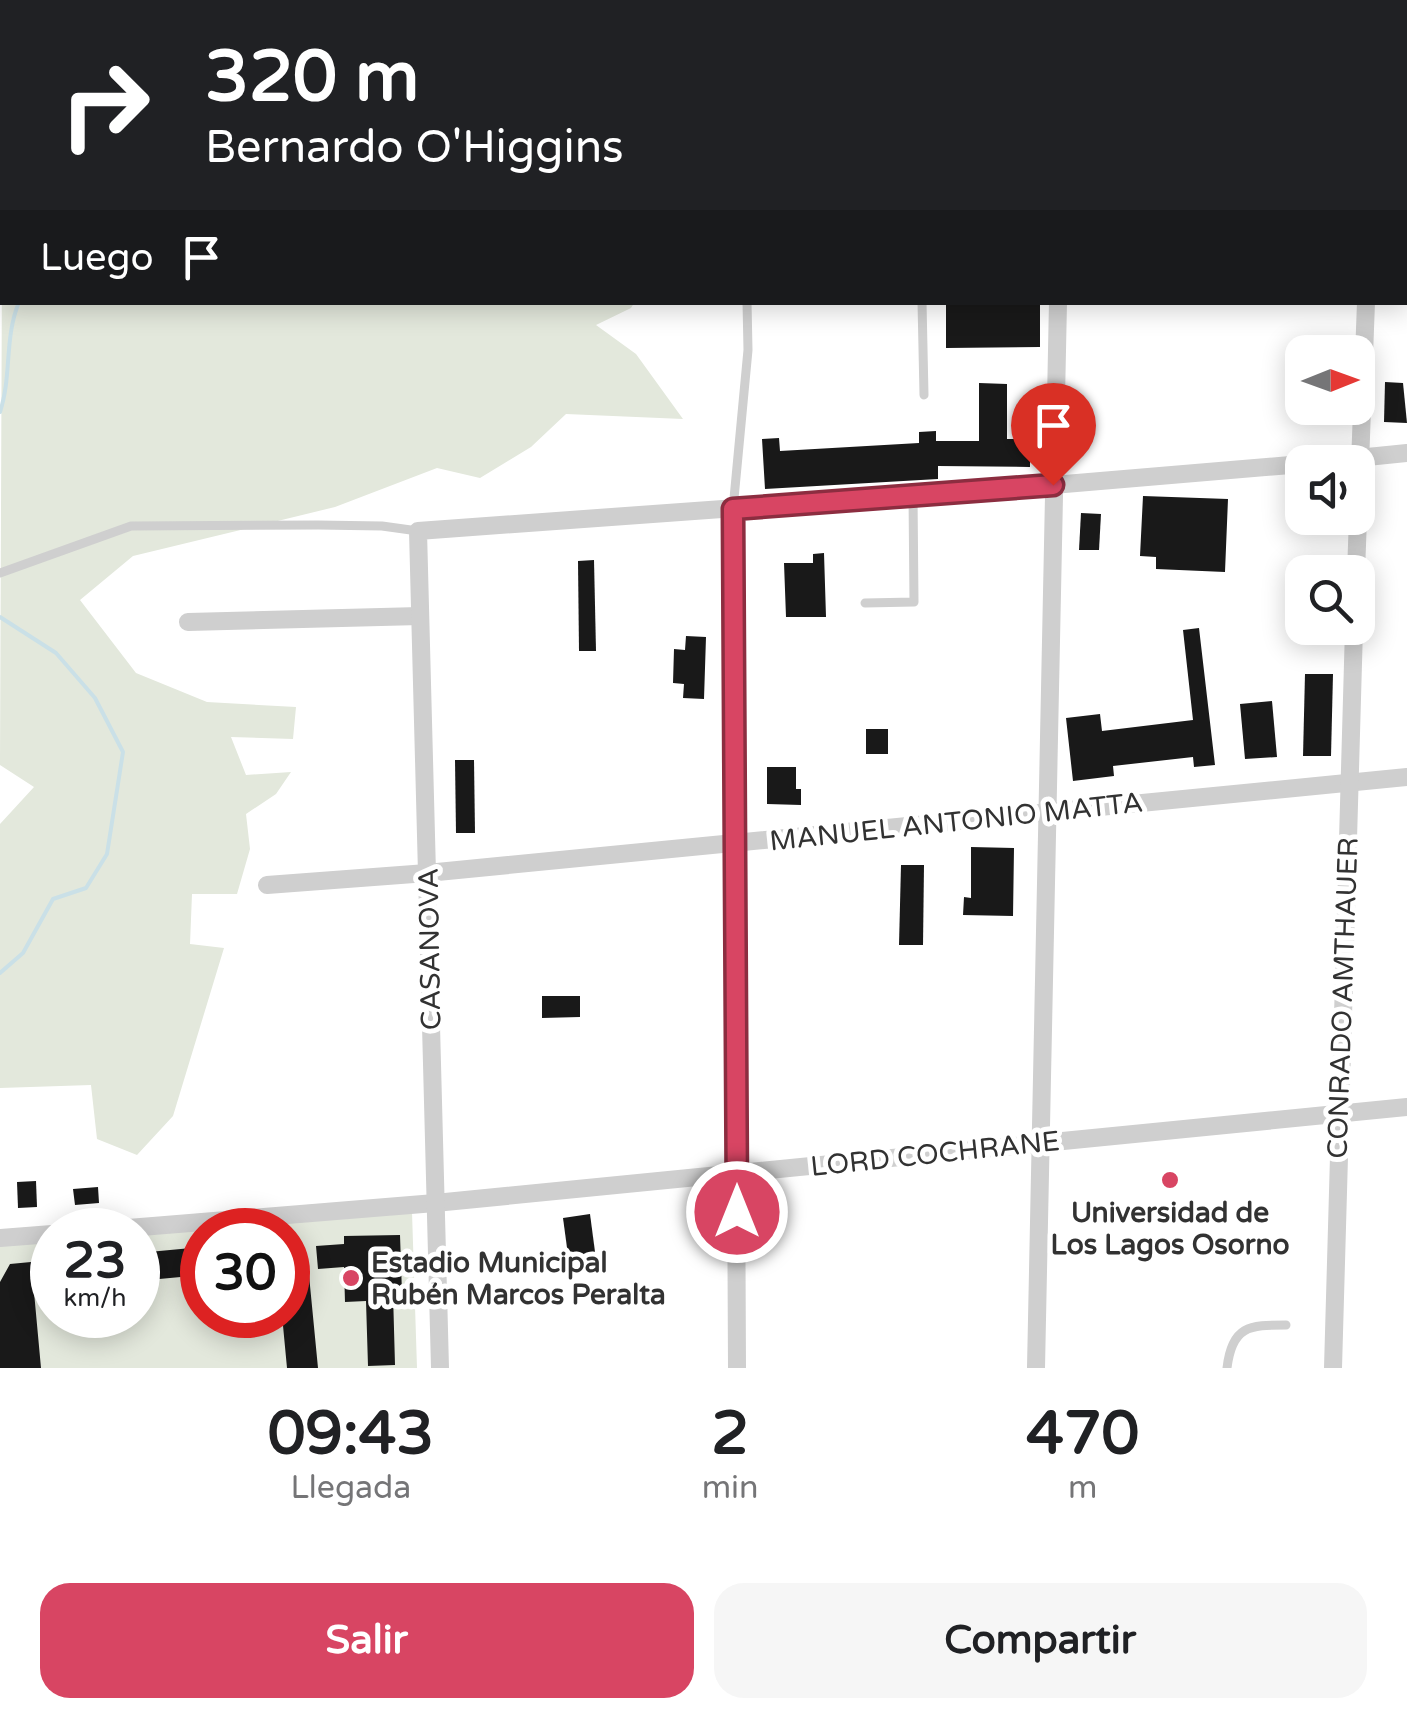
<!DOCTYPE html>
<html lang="es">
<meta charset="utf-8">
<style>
:root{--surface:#fff;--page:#f6f6f6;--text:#202124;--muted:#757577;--accent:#d84563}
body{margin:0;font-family:"Varela Round",sans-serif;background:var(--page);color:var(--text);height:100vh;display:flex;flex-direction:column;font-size:38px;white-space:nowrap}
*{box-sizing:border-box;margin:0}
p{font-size:32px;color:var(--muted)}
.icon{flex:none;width:55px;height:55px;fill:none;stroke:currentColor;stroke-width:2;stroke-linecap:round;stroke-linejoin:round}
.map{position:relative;height:1368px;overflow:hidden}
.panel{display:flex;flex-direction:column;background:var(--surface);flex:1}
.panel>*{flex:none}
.banner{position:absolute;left:0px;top:0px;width:1408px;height:305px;box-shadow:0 5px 25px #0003;background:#202124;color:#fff;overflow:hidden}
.needle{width:65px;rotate:89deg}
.tools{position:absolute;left:1285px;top:335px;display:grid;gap:20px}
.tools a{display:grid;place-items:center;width:90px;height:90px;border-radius:20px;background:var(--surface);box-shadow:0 5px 25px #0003;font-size:50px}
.speed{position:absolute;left:30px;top:1208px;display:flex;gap:20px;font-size:50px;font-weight:700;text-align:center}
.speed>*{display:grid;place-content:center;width:130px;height:130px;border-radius:50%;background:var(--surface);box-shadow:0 5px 25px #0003;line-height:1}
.speed small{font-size:25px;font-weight:400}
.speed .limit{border:15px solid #d22;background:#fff;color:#111}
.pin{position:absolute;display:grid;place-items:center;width:85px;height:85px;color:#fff;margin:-102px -42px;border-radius:50% 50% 50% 0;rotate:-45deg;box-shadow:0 0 10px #0007}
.pin .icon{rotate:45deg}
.me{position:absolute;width:110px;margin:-55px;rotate:0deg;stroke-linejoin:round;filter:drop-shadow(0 0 8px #0008)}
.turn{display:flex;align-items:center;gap:35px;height:210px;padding:0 40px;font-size:45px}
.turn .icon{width:130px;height:130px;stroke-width:2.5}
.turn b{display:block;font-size:70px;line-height:85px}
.then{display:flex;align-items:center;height:95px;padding:0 40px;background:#0003;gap:20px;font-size:38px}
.eta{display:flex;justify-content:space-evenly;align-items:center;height:170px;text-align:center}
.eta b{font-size:60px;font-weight:800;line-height:70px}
.action{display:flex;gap:20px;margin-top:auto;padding:20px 40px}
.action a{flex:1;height:115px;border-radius:30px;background:var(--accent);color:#fff;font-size:40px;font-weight:800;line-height:115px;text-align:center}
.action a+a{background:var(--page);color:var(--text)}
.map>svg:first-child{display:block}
.green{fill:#e3e8dc;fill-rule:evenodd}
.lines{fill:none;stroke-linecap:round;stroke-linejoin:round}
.stream{stroke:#cae0e7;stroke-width:4}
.building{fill:#191919}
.service{stroke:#cfcfcf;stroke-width:9}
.minor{stroke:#cfcfcf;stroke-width:18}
.secondary{stroke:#bcbcbc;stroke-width:25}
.route-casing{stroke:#8c2d40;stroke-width:25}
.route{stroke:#d84563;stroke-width:18}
.poi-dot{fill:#d84563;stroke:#fff;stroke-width:4}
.labels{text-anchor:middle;stroke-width:10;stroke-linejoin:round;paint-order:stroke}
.street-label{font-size:28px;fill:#323232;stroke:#fff}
.poi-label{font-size:28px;font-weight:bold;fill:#323232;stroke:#fff}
</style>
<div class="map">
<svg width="1407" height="1368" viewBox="0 0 1407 1368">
<rect width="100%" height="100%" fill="#fff"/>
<g class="green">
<polygon points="2,255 2,302 634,303 631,308 596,325 636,354 683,419 566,414 531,447 480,478 437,468 335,507 133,556 80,600 136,673 207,702 296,707 293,739 231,737 246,775 291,772 276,794 246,814 250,849 237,894 192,894 190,944 224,948 173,1116 137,1155 97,1139 91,1085 0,1088 0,824 34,787 0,765"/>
<path d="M412,1212L417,1368H0V1240L52,1237V1315H138V1231ZM202,1230H288V1315H202Z"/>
</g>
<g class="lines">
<g class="stream">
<polyline points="704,2 705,0"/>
<path d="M0,412C12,376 4,338 19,302"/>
<polyline points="0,617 56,653 95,698 123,752 107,854 86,888 53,899 23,953 0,973"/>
</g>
</g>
<g class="building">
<polygon points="946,302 1040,302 1040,347 946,348"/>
<polygon points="1385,382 1403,383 1407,423 1384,422"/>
<polygon points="979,383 1007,384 1007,439 1030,439 1030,467 938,466 938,479 765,489 762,439 779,438 780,451 919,443 919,432 936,431 936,441 979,441"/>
<polygon points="1143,496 1228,499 1225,572 1156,569 1156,557 1140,556"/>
<polygon points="1081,513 1101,514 1099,550 1079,550"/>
<polygon points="824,553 826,617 786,617 784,563 813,563 813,554"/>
<polygon points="594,560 596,651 579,651 578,561"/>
<polygon points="1199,628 1215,765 1194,767 1193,757 1113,766 1114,776 1073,781 1066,718 1100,714 1102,731 1193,720 1183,630"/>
<polygon points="686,636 706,637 704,699 683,698 684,684 673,683 674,649 685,650"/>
<polygon points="1305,674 1333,674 1331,756 1303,756"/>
<polygon points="1272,701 1277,757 1245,759 1240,704"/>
<rect x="866" y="729" width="22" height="25"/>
<polygon points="455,760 474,760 475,833 456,833"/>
<polygon points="767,767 796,767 796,789 801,789 801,805 767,804"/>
<polygon points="971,847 1014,848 1013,916 963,915 964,897 971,898"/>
<polygon points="901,865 924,865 923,945 899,945"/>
<polygon points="542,996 580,996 580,1017 542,1018"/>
<polygon points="36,1181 37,1207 18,1208 17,1182"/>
<polygon points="98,1187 99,1203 75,1205 73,1189"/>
<polygon points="590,1214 597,1267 570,1270 563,1218"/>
<polygon points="400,1235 402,1293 393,1293 395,1365 368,1366 366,1301 345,1302 344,1267 318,1269 316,1246 344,1244 344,1236"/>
<polygon points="288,1240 308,1265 318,1368 287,1368 282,1315 288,1315"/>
<polygon points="202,1247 202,1275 138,1281 138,1253"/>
<polygon points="52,1260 52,1290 34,1292 41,1368 0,1368 0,1282 10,1264"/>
</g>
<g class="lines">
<g class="service">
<polyline points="922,302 924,395"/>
<polyline points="733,509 748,350 747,302"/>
<polyline points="0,573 131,526 318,525 382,526 418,531"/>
<polyline points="865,603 914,602 913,495"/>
<path d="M1227,1368C1232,1326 1249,1325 1286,1325"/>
</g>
<g class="minor">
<polyline points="632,0 633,2"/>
<polyline points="881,0 884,2"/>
<polyline points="469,2 474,0"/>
<polyline points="944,2 951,0"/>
<polyline points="1067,2 1067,0"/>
<polyline points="1405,117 1407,117"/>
<polyline points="1318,462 1407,453"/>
<polyline points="733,509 737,1368"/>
<polyline points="1356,572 1366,302"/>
<polyline points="188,622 420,616"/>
<polyline points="267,885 427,873 1407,777"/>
<polyline points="104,1230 435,1203 1407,1107"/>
<polyline points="0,1238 52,1234"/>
<polyline points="440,1368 418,531 1053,485 1302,464"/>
<polyline points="1036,1368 1058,302"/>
<polyline points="1333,1368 1354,628"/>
</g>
<g class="secondary">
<polyline points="1099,0 1101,2"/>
<polyline points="1124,0 1126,2"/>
<polyline points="1405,56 1407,56"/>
<polyline points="1405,73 1407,73"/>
</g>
</g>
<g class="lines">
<g class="route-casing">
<polyline id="route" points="737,1212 733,509 1053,485"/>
</g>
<use href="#route" class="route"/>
</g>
<g class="poi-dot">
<circle cx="1170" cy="1180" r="10"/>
<circle cx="351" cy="1278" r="10"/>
</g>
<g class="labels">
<g class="street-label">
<text transform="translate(956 821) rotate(-6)" y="10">MANUEL ANTONIO MATTA</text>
<text transform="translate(429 949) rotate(-91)" y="10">CASANOVA</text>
<text transform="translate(1342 998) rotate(-88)" y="10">CONRADO AMTHAUER</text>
<text transform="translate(935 1153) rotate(-6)" y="10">LORD COCHRANE</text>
</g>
<g class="poi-label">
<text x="1170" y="1222">Universidad de<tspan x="1170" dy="32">Los Lagos Osorno</tspan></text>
<text x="371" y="1272" text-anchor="start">Estadio Municipal<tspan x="371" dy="32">Rubén Marcos Peralta</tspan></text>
</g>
</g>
</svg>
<div class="tools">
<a><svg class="needle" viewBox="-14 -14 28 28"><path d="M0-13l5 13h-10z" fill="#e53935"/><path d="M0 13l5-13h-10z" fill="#757577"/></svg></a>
<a><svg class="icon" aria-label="sound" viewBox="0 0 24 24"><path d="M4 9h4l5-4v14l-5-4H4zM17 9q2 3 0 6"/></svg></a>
<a><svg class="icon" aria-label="search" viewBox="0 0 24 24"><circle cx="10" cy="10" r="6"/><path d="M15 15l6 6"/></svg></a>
</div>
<div class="speed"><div>23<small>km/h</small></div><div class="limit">30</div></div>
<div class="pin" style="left:1053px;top:485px;background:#d93025"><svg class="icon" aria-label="arrive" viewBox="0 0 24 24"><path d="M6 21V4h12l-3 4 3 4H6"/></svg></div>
<svg class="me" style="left:737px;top:1212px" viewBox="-20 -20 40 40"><circle r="17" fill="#d84563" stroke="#fff" stroke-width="3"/><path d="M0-11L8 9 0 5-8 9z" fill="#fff"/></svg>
<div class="banner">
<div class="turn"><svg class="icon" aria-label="right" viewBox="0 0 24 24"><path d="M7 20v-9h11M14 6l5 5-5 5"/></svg><div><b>320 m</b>Bernardo O'Higgins</div></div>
<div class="then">Luego<svg class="icon" aria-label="arrive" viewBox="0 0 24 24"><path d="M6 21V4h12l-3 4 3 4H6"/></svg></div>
</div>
</div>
<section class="panel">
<div class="eta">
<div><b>09:43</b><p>Llegada</p></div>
<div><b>2</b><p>min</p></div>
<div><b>470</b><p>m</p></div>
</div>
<div class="action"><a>Salir</a><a>Compartir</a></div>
</section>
